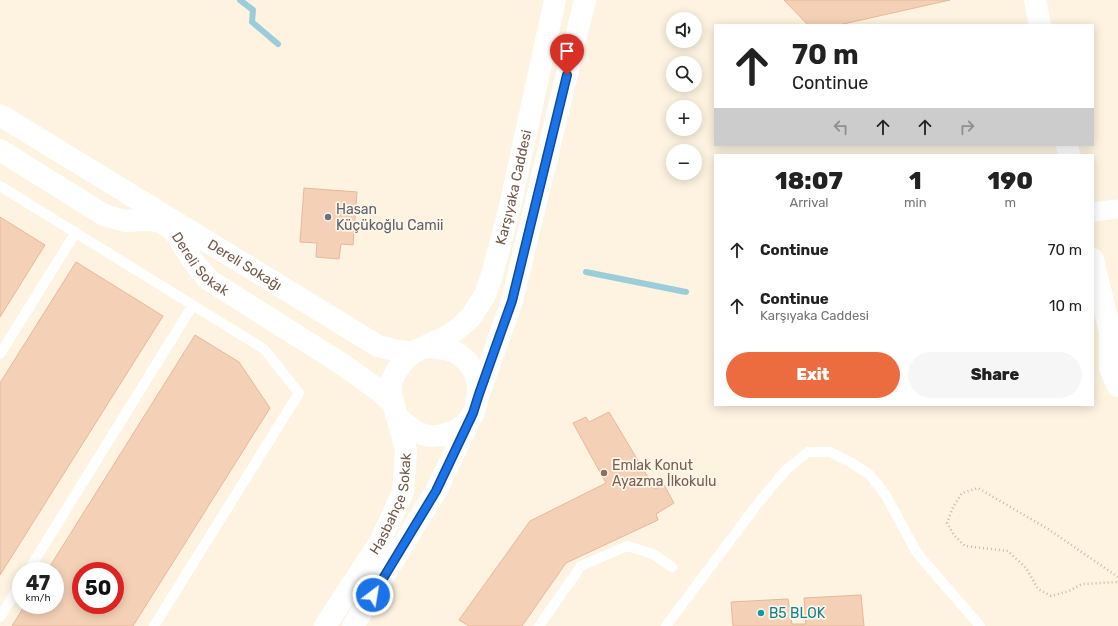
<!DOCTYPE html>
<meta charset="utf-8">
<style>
:root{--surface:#fff;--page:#f6f6f6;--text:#222;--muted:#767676;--accent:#ed6c3f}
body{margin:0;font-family:Rubik,sans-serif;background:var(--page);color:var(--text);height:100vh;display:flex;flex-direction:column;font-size:15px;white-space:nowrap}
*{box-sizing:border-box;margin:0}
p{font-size:13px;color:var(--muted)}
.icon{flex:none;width:22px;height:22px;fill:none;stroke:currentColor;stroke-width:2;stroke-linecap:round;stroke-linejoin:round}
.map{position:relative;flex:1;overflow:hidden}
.sheet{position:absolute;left:714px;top:154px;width:380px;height:252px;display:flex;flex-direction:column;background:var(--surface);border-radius:0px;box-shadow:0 2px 10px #0003}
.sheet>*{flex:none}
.top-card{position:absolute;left:714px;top:24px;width:380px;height:122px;border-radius:0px;box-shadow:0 2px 10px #0003;background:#fff;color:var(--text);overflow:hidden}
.tools{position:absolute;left:666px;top:12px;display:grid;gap:8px}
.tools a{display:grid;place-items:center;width:36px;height:36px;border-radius:50%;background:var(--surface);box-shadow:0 2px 10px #0003;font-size:20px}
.speed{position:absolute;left:12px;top:562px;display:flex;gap:8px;font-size:20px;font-weight:700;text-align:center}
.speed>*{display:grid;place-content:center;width:52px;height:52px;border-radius:50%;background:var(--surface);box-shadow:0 2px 10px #0003;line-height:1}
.speed small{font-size:10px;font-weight:400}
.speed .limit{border:6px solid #d22;background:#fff;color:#111}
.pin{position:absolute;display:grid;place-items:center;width:34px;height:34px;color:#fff;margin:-41px -17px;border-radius:50% 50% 50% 0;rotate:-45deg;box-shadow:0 0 4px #0007}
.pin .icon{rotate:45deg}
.me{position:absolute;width:44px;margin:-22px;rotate:31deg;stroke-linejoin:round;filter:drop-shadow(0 0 3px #0008)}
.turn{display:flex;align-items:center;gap:14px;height:84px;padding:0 12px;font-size:18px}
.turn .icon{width:52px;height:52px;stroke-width:2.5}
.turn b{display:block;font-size:28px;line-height:34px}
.lanes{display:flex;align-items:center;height:38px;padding:0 12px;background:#0003;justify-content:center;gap:20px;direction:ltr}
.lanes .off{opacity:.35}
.eta{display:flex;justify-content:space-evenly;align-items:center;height:68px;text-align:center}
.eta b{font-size:24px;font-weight:800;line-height:28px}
.primary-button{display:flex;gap:8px;margin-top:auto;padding:8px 12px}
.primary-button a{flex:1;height:46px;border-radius:24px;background:var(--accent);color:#fff;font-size:16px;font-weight:800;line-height:46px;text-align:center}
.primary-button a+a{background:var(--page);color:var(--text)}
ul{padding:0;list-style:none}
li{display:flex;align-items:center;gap:12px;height:56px;padding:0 12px}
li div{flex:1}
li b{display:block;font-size:15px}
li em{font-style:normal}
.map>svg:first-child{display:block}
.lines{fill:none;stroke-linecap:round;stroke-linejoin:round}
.stream{stroke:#9acdd9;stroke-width:6}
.building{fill:#f4d1b6;stroke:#e7b896;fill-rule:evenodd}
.path{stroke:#d8b49a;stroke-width:2.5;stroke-dasharray:1 3;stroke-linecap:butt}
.lane{stroke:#fff;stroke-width:10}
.street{stroke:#fff;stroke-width:19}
.secondary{stroke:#fff;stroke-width:22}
.route-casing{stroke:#114b97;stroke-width:10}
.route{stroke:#1a73e8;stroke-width:7}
.worship-dot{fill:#6b7280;stroke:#fff6e7;stroke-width:1.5}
.education-dot{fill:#8d6e63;stroke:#fff6e7;stroke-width:1.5}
.culture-dot{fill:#0f9aa8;stroke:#fff6e7;stroke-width:1.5}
.labels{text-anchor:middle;stroke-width:3.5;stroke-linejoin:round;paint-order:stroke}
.street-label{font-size:14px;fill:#745846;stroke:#fff6e7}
.worship-label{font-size:14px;fill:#5b616d;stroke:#fff6e7;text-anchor:start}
.education-label{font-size:14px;fill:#785e54;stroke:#fff6e7;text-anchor:start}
.culture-label{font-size:14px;fill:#0d838f;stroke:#fff6e7;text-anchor:start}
</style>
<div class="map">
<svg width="1118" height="626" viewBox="0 0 1118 626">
<rect width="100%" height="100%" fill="#fdf3e0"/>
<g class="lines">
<g class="stream">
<polyline points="240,0 253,10 252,22 278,44"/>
<polyline points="586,272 686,292"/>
</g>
</g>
<g class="building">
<polygon points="784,0 950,0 839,25 808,25"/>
<polygon points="304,188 357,192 353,245 341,244 339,259 316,257 317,243 300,242"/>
<polygon points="0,217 45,245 0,317"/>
<polygon points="76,262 163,316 0,575 0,383"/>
<path d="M195,335L239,362L270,408L133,626H12L25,605H55V571H47ZM81,571H115V605H81Z"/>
<polygon points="609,412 655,489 664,485 674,503 656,514 658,520 566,563 522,626 469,626 459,620 530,521 606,483 573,423 586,417 589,422"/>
<polygon points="861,595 864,626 733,626 731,602 788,599 792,624 806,624 804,598"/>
</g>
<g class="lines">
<polyline class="path" points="1118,577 1048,529 978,488 962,493 953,507 947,523 954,535 965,546 1008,551 1026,568 1038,589 1051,596 1069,591 1082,584 1118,582"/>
<g class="lane">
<polyline points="0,186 264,349 299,393 154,626"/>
<polyline points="0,354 76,232"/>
<polyline points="28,571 193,305"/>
<polyline points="0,617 21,583"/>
<polyline points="539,626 581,566 627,546 653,554 672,567"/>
<polyline points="666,626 759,502 786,470 808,452 830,452 850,462 869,474 885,494 917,553 980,626"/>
</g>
<polyline class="street" points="1093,212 1118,209"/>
<g class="secondary">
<polyline points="1035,0 1040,25"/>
<path id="s1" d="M0,115L378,346L390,349L412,353"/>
<polyline points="1067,145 1069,155"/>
<path id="s2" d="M0,150L104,215L125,221L147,220L160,222L167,226L174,231L195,264L209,280L342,364L377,389L393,403"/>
<polyline points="1093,259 1110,332 1110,368 1118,386"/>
<polyline points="479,394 512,301 585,0"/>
<path d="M396,415C402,421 407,427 415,431C434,442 462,433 473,414C475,411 475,408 476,405C481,386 476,365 458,354C449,348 437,348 426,347"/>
<path id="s3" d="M325,626L380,542L403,492L406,450L391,394V382L397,370L403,362L412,353L453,333L470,318L485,295L492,275L510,206L555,0"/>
<polyline points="353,626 436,491 473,413"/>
</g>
</g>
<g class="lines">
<g class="route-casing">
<polyline id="route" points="373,595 436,491 473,413 479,394 512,301 567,75"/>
</g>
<use href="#route" class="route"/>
</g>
<circle class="worship-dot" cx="328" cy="217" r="4"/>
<circle class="education-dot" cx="604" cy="473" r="4"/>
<circle class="culture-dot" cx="761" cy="613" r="4"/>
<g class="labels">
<g class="street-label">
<text dy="5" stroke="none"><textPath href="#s3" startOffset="511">Karşıyaka Caddesi</textPath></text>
<text dy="5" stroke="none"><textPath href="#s2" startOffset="239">Dereli Sokak</textPath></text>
<text dy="5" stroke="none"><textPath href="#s1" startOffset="287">Dereli Sokağı</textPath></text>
<text dy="5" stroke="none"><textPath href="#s3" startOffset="141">Hasbahçe Sokak</textPath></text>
</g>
<g class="worship-label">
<text x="336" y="214">Hasan<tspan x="336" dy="16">Küçükoğlu Camii</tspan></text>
</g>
<g class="education-label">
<text x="612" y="470">Emlak Konut<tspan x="612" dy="16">Ayazma İlkokulu</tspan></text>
</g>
<g class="culture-label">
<text x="769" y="618">B5 BLOK</text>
</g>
</g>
</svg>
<div class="tools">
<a><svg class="icon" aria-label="sound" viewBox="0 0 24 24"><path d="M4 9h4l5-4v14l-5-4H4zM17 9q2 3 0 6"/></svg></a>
<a><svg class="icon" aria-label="search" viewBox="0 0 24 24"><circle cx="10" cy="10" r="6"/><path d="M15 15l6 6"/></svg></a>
<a>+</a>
<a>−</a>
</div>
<div class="speed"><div>47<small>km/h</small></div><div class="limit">50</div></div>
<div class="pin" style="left:567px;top:75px;background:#d93025"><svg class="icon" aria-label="arrive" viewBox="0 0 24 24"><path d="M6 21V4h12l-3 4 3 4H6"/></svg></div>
<svg class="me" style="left:373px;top:595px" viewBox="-20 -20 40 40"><circle r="17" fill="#1a73e8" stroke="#fff" stroke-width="3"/><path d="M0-11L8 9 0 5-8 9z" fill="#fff"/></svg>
<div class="top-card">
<div class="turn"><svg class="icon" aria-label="ahead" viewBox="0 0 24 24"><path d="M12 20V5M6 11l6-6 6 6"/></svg><div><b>70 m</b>Continue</div></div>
<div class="lanes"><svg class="icon off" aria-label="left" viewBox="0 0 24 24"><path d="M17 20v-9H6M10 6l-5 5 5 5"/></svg><svg class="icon" aria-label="ahead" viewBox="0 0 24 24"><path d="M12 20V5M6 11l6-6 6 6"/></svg><svg class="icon" aria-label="ahead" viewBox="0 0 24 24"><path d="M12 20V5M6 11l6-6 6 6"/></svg><svg class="icon off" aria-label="right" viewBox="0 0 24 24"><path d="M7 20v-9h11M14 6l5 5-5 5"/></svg></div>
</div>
<section class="sheet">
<div class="eta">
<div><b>18:07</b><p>Arrival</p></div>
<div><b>1</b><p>min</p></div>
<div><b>190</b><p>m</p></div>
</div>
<ul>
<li><svg class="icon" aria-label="ahead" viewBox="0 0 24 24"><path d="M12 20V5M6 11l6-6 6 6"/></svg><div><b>Continue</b></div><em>70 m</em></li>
<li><svg class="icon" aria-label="ahead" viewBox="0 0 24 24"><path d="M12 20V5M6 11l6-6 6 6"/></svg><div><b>Continue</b><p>Karşıyaka Caddesi</p></div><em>10 m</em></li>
</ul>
<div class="primary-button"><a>Exit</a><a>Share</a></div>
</section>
</div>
